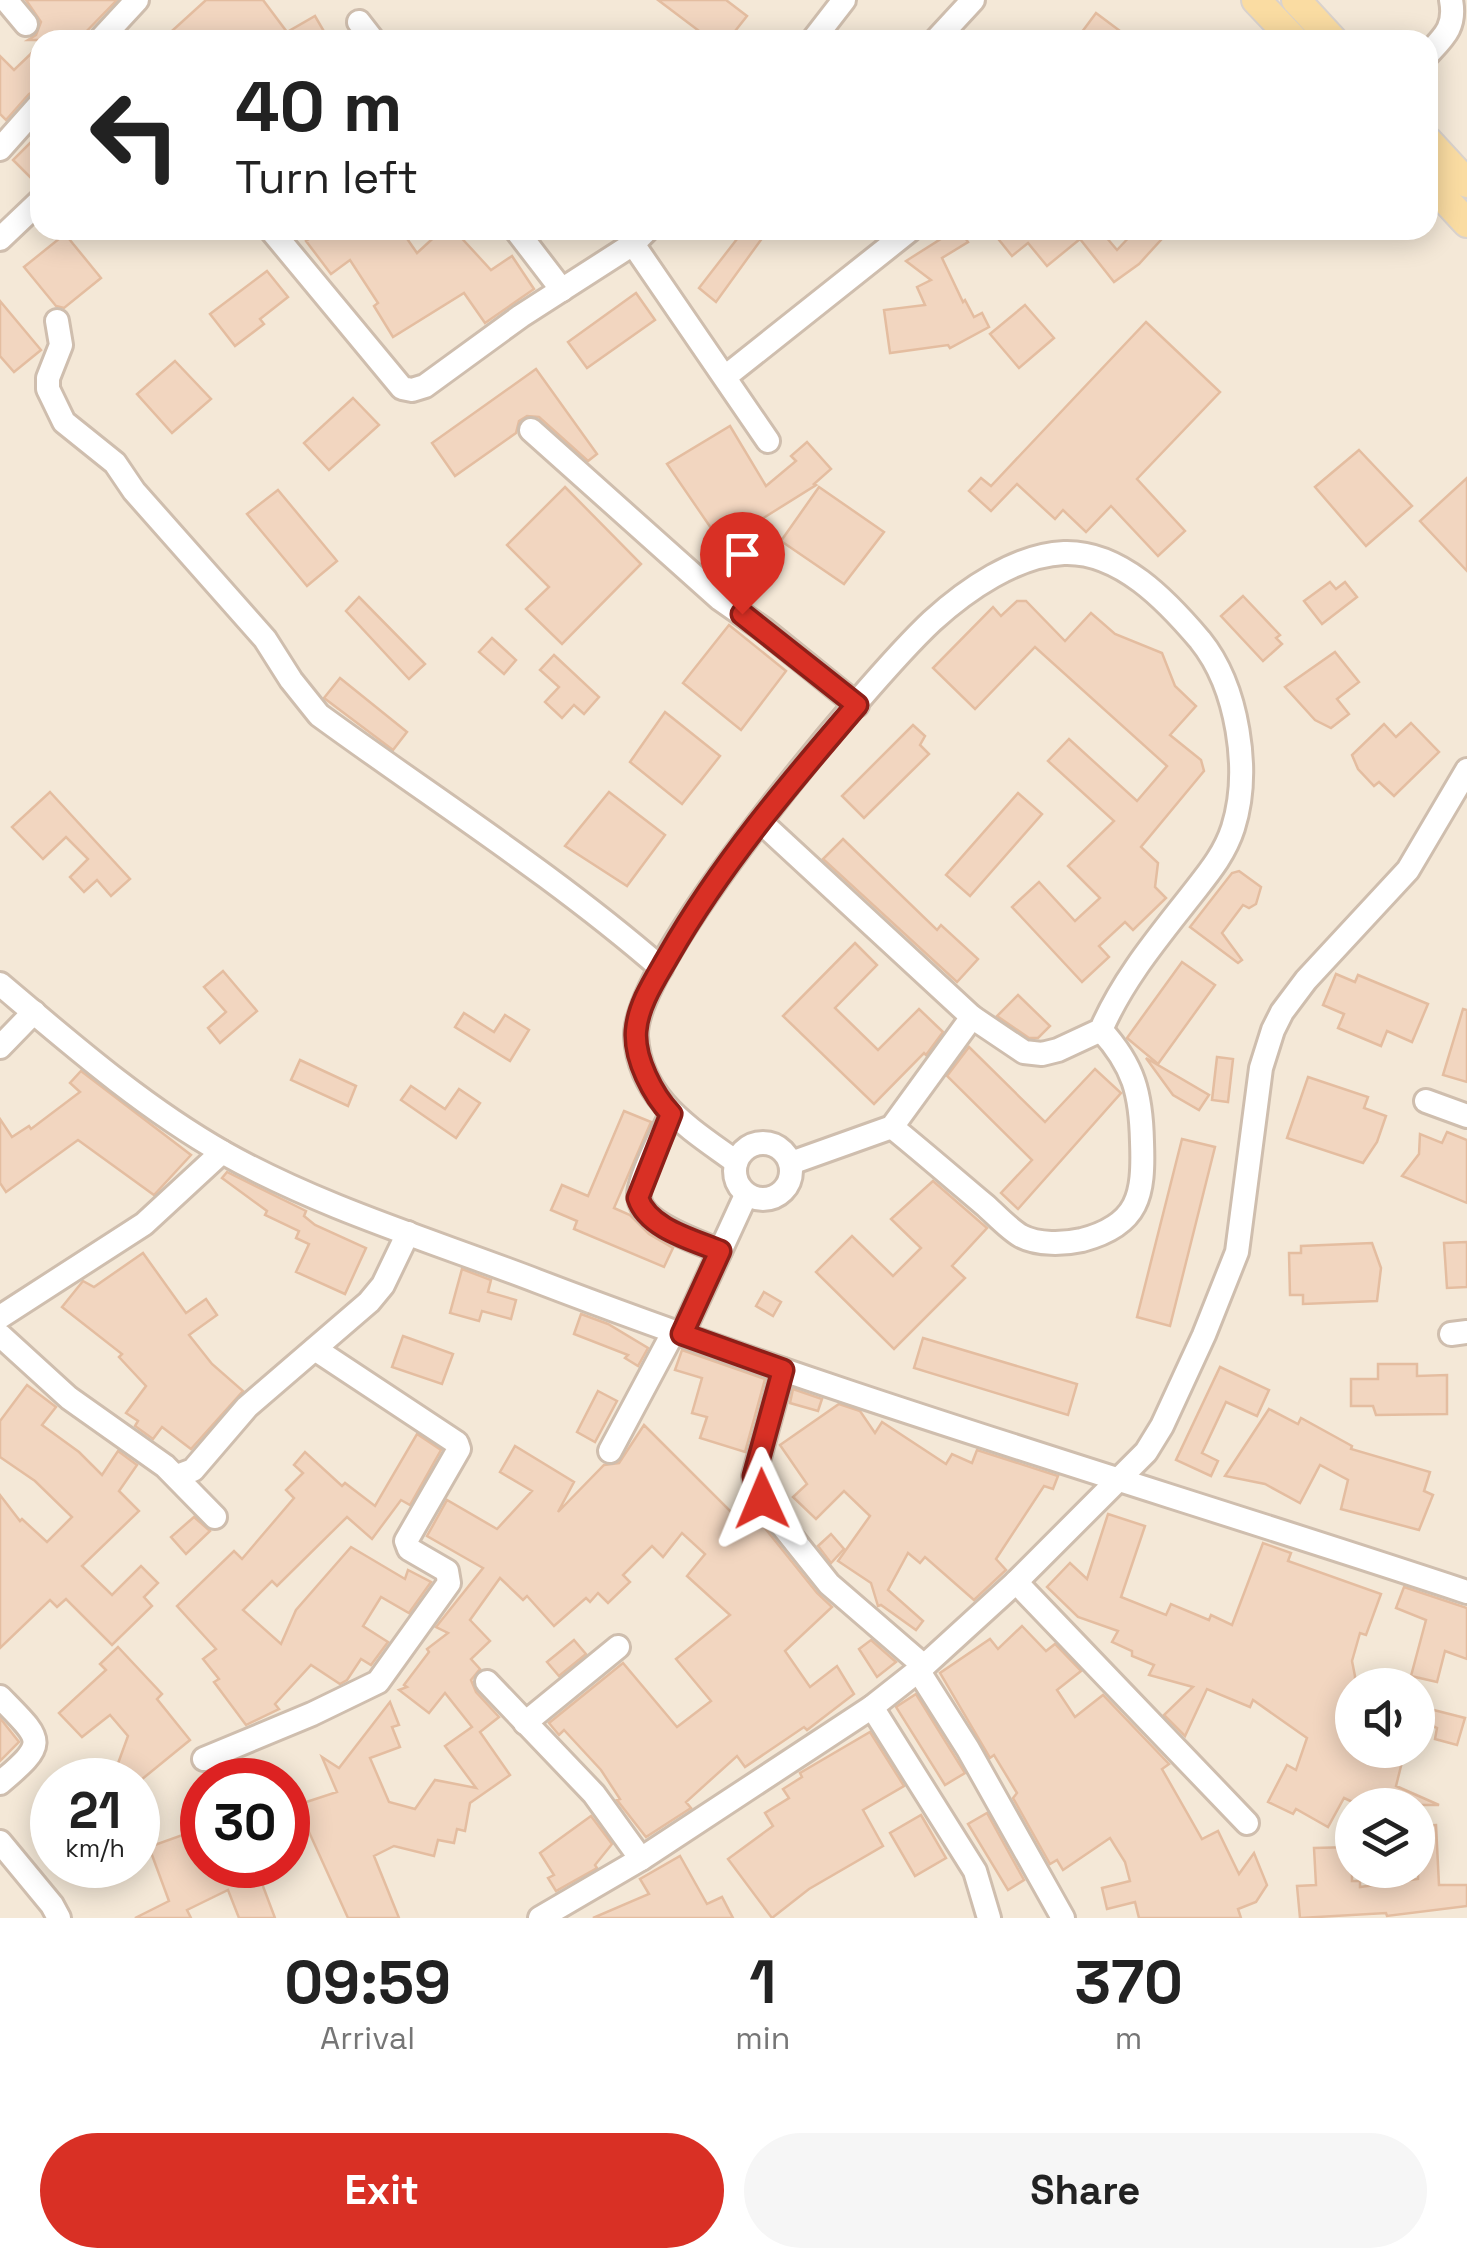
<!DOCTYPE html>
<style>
:root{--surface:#fff;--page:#f6f6f6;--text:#222;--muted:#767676;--accent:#d93025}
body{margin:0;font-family:"Space Grotesk",sans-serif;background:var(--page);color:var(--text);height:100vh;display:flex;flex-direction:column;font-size:38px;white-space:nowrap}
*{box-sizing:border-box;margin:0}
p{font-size:32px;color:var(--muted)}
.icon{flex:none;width:55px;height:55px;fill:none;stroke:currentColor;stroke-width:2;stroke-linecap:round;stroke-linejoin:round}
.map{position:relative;height:1918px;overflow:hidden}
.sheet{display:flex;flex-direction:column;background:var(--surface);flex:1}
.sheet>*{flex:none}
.banner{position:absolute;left:30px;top:30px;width:1408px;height:210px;border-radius:30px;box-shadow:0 5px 25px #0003;background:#fff;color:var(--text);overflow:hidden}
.buttons{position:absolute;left:1335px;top:1668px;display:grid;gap:20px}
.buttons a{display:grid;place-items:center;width:100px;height:100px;border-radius:50%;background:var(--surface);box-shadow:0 5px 25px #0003;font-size:50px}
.speed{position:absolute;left:30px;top:1758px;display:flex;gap:20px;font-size:50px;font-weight:700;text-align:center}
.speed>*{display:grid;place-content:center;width:130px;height:130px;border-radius:50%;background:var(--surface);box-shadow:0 5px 25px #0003;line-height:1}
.speed small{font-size:25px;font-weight:400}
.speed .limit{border:15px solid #d22;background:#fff;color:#111}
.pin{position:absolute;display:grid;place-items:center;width:85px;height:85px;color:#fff;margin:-102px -42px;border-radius:50% 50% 50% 0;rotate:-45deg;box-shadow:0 0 10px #0007}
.pin .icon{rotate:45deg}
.me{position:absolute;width:110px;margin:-55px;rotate:359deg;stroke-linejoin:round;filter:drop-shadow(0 0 8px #0008)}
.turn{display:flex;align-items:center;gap:35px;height:210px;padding:0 40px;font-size:45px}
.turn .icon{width:130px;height:130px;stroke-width:2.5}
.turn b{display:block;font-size:70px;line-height:85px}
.eta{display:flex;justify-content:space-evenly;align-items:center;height:170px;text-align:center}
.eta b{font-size:60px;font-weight:700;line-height:70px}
.action{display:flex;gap:20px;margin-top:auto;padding:20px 40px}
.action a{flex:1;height:115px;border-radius:60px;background:var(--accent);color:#fff;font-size:40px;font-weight:700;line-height:115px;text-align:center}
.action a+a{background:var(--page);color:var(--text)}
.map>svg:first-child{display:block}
.residential{fill:#f4e8d7;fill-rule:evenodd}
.building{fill:#f2d6c0;stroke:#e4bda0;stroke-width:2.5}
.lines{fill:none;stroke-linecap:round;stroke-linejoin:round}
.minor-casing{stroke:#cfbeae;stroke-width:28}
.major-casing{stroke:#d9d2cd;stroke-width:32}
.minor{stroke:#fff;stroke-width:22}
.major{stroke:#fadca2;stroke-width:28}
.route-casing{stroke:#8d1f18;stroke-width:25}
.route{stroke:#d93025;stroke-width:18}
</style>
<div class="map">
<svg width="1467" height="1918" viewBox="0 0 1467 1918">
<rect width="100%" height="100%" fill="#fcf5e8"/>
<path class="residential" d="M0,0H1467V1918H0ZM40,40H1428V230H40ZM1352,1685H1418V1750H1352ZM52,1780H138V1865H52ZM202,1780H288V1865H202ZM1352,1805H1418V1870H1352Z"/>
<g class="building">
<polygon points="26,0 117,0 78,40 28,40 36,35 41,22"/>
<polygon points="206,0 263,0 287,32 315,16 329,40 162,40"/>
<polygon points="658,0 726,0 747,16 728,40 711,40"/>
<polygon points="1096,13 1132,40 1076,40"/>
<polygon points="40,45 40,89 29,94 6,120 0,114 0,56 14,70"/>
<polygon points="40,133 40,186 39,186 13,160"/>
<polygon points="321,230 401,230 417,253 442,230 454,230 491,270 512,256 534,289 485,323 464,293 393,337 374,306 378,303 350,260 331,274 306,241"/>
<polygon points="744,230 768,230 716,302 699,288"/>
<polygon points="955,230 960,230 968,242 942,258 963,302 965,300 974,317 982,313 989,327 950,348 948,345 890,353 884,310 925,305 917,287 931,280 906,261"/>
<polygon points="991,230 1100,230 1117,250 1136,230 1170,230 1139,264 1114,282 1080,239 1047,266 1028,243 1012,256"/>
<polygon points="65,234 101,278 64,308 56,306 24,267"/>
<polygon points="267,271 288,297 260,319 264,324 235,346 210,314"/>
<polygon points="636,293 655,320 587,368 568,342"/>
<polygon points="0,301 41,350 14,372 0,356"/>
<polygon points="1025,305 1054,338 1019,368 990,334"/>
<polygon points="1146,322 1220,392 1137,479 1185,531 1158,556 1111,506 1086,532 1063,510 1055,519 1017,484 991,511 969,491 981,478 991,486"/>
<polygon points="175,361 211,399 172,433 137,394"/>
<polygon points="536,369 597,454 588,461 539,417 527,416 519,421 516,433 455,476 432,443"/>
<polygon points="353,398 379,425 329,470 304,443"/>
<polygon points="730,426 766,486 796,461 791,456 807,442 831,469 814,484 816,485 722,544 667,464"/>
<polygon points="1359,450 1412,506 1366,546 1315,487"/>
<polygon points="1467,478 1467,571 1420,521"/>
<polygon points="565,487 641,564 562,644 526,609 549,587 507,545"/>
<polygon points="819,487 884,532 844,584 781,541"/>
<polygon points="278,490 337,561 307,586 247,514"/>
<polygon points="1330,582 1336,589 1345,582 1357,597 1322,624 1304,601"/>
<polygon points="1243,596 1280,635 1276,638 1282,644 1263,661 1221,616"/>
<polygon points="359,597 425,664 409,679 346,611"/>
<polygon points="1017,601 1026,601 1065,641 1091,613 1115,634 1162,653 1175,686 1196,706 1170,735 1201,760 1204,771 1141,847 1158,863 1155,887 1166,898 1133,930 1125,922 1099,946 1109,957 1082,982 1012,907 1039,882 1075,921 1100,898 1068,866 1114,821 1048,761 1069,739 1137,801 1167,766 1035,647 975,709 933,668 993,607 1001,616"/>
<polygon points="729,625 786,671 741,730 683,683"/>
<polygon points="492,638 516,660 504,674 479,652"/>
<polygon points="1335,652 1359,682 1337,699 1349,714 1331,728 1315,720 1285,687"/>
<polygon points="554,655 599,697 584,714 574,705 562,718 545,702 559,687 540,670"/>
<polygon points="340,678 407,732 393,750 324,698"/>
<polygon points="665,712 720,756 682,804 630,762"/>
<polygon points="1411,723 1439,752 1394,796 1379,782 1374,786 1358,769 1352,755 1384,724 1396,737"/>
<polygon points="913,725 925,736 920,745 929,754 864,818 842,796"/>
<polygon points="50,792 130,879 111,896 97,880 84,892 70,877 88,859 66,837 43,859 12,827"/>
<polygon points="609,792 665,835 627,886 565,846"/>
<polygon points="1018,793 1042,814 970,896 946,875"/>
<polygon points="843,839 937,930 941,925 978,959 957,982 823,859"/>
<polygon points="1239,871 1261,887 1256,904 1249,908 1243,905 1222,933 1242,960 1238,963 1190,927 1232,873"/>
<polygon points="855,943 877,965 835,1008 878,1050 919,1009 943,1032 926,1055 924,1053 874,1104 783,1016"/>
<polygon points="1182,962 1215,985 1158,1064 1127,1038"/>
<polygon points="223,971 257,1011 220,1043 208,1028 226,1012 204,987"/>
<polygon points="1336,974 1355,982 1358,975 1428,1004 1412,1042 1387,1031 1381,1046 1338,1028 1344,1014 1323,1005"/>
<polygon points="1018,995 1050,1026 1038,1038 1029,1038 997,1016"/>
<polygon points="1463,1009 1467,1010 1467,1082 1443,1075"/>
<polygon points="464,1013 494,1032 505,1015 529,1030 510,1061 455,1027"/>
<polygon points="969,1047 1045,1122 1095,1069 1121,1093 1018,1209 1001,1193 1032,1160 947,1076"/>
<polygon points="1217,1057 1233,1059 1228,1102 1212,1100"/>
<polygon points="1146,1058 1209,1095 1199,1110 1173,1095"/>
<polygon points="300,1060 356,1086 348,1106 291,1080"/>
<polygon points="81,1071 191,1155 154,1195 78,1140 6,1192 0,1183 0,1119 12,1137 29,1126 31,1129 80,1092 70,1083"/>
<polygon points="1308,1077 1368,1097 1364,1108 1386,1116 1377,1142 1363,1163 1287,1138"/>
<polygon points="411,1086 445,1109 459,1089 480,1103 456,1138 401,1100"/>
<polygon points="624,1111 651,1122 614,1208 630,1215 649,1234 673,1248 664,1267 574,1229 577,1221 551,1210 562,1185 588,1196"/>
<polygon points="1447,1132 1467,1140 1467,1203 1402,1176 1419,1154 1420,1134 1442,1143"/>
<polygon points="1182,1139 1215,1147 1170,1326 1137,1317"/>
<polygon points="227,1172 306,1211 304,1216 315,1225 366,1248 345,1294 296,1272 309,1244 296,1238 299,1231 265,1215 267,1211 222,1178"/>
<polygon points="933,1181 987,1228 952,1266 965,1278 894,1349 816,1272 852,1236 893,1276 921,1248 891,1219"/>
<polygon points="1467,1242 1467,1287 1447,1288 1444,1243"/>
<polygon points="1372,1243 1381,1268 1377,1301 1303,1304 1303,1295 1290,1295 1289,1253 1301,1253 1301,1246"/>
<polygon points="143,1253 186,1313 206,1299 217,1315 189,1335 212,1364 243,1391 191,1449 162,1427 153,1439 135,1426 138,1421 126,1413 146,1386 119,1357 122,1354 62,1307 83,1281 94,1287"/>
<polygon points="462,1269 491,1280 488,1292 516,1300 511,1319 482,1311 479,1321 450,1313"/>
<polygon points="764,1292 781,1302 773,1316 756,1306"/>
<polygon points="581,1314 608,1324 648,1348 638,1366 625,1358 628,1355 574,1334"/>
<polygon points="403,1336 453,1354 442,1384 392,1367"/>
<polygon points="923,1338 1077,1384 1068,1415 914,1368"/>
<polygon points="682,1350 765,1379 745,1452 700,1438 707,1417 692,1413 702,1378 675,1370"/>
<polygon points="1378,1364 1417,1364 1417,1376 1447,1375 1447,1414 1376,1415 1373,1406 1351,1406 1351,1379 1378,1379"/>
<polygon points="1220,1367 1269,1390 1257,1416 1226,1402 1202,1453 1218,1461 1211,1476 1176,1460"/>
<polygon points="27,1385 56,1407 42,1425 79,1452 102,1475 118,1451 137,1465 119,1491 139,1511 82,1566 112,1595 141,1566 158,1583 144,1597 152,1606 112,1645 66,1599 57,1607 50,1600 0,1648 0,1495 20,1521 22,1519 47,1542 72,1517 35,1481 0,1457 0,1421"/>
<polygon points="793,1389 822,1399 818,1411 790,1403"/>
<polygon points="598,1391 617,1401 595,1442 577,1432"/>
<polygon points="839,1404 860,1411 875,1433 882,1422 946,1464 952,1454 972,1463 977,1450 1058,1476 1053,1489 1044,1486 996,1559 1006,1570 974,1600 925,1557 920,1563 908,1553 888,1590 923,1621 916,1630 881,1605 878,1606 871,1583 838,1561 870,1516 844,1491 816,1519 793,1497 807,1484 780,1445"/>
<polygon points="1269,1409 1298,1424 1301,1418 1352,1446 1351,1449 1430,1472 1424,1491 1433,1495 1419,1530 1341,1509 1348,1480 1320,1465 1300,1503 1265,1484 1225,1476"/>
<polygon points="644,1425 736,1517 746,1505 748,1507 817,1593 832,1607 785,1651 810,1687 837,1666 854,1694 807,1730 804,1727 745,1767 737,1756 686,1802 691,1808 646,1837 617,1800 620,1799 601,1770 564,1730 559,1735 549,1723 623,1663 677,1727 711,1701 676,1659 730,1615 687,1576 705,1554 682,1533 663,1557 652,1546 623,1575 630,1582 608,1603 598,1593 590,1602 586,1598 554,1626 527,1596 523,1600 500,1578 470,1620 490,1641 471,1659 480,1669 471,1680 476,1692 499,1717 480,1732 510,1775 470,1803 465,1831 457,1829 454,1843 438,1840 434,1856 394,1846 374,1856 399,1918 348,1918 309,1832 288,1839 288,1808 337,1792 322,1757 339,1768 390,1702 399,1725 392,1727 400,1747 370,1758 389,1802 415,1809 435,1780 476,1788 445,1746 472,1727 445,1693 429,1713 399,1690 407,1687 404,1685 429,1652 427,1649 448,1633 436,1627 483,1568 427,1536 447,1500 497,1529 532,1491 500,1472 515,1446 574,1482 558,1512 604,1465 619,1463"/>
<polygon points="417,1434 441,1450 410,1505 401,1500 372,1539 347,1517 277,1586 272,1581 243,1610 281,1644 296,1610 351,1547 405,1579 408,1570 431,1582 409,1613 381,1597 363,1626 388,1642 371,1665 361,1659 347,1680 340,1684 311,1665 275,1704 279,1709 246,1725 214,1682 219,1679 203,1659 216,1649 177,1606 234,1551 242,1559 294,1498 286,1490 303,1473 294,1465 305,1452 342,1486 345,1483 375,1506"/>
<polygon points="1108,1514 1145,1526 1121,1597 1166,1615 1171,1604 1209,1620 1211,1615 1232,1625 1263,1543 1291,1553 1288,1561 1381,1594 1366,1635 1360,1633 1352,1661 1355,1676 1352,1750 1372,1750 1403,1758 1396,1786 1439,1805 1359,1805 1344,1798 1328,1827 1296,1809 1293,1814 1268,1802 1287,1765 1296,1770 1307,1738 1253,1700 1250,1707 1207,1689 1185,1736 1164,1715 1193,1687 1149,1675 1154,1665 1132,1656 1132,1651 1112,1642 1118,1631 1078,1617 1047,1587 1070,1563 1087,1579"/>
<polygon points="194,1517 210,1531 186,1554 171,1537"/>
<polygon points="831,1534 844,1549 831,1563 818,1546"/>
<polygon points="1404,1587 1467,1608 1467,1659 1445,1651 1437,1682 1411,1676 1426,1620 1396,1608"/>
<polygon points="1022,1626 1046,1651 1055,1644 1081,1671 1057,1690 1075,1717 1103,1695 1169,1764 1162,1769 1202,1839 1218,1831 1239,1874 1254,1853 1267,1885 1256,1902 1238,1909 1241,1918 1139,1918 1135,1902 1107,1909 1102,1888 1130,1881 1125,1862 1110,1838 1063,1870 1057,1860 1050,1864 1013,1798 1017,1793 994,1755 990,1758 940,1673 990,1639 998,1649"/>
<polygon points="574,1640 586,1654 559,1676 547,1662"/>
<polygon points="871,1640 896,1662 877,1677 859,1649"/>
<polygon points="118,1647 162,1694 157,1699 190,1740 141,1780 112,1780 128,1736 110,1715 82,1737 59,1713 106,1670 100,1664"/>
<polygon points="916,1694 965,1773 945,1785 896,1707"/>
<polygon points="1418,1706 1465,1718 1457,1745 1435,1739 1437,1728 1418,1719"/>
<polygon points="0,1718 19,1742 0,1761"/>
<polygon points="870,1732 904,1786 863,1810 883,1846 809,1889 772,1918 728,1859 773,1826 765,1813 789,1798 783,1789 802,1777 800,1773"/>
<polygon points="987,1813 1024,1880 1008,1890 968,1824"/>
<polygon points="921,1815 946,1858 915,1876 890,1833"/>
<polygon points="591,1816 612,1844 595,1865 597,1868 556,1891 548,1878 554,1875 540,1853"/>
<polygon points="1436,1825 1439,1885 1467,1885 1467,1906 1387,1916 1386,1913 1300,1918 1297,1886 1316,1885 1314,1848 1352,1847 1352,1881 1360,1881 1360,1887 1418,1879 1418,1826"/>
<polygon points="202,1828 202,1865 255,1865 275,1918 239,1918 228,1890 187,1910 191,1918 135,1918 169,1901 149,1847"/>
<polygon points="680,1856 707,1904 722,1897 733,1918 593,1918 649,1894 640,1879"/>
</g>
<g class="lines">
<g class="minor-casing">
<g id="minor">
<polyline points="6,0 26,24"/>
<polyline points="359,22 373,40"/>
<polyline points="100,40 137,0"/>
<polyline points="813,40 844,0"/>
<polyline points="936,40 973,0"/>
<path d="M1428,54C1445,36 1456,26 1451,0"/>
<polyline points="0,149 40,104"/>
<polyline points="271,230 402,388 412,390 425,386 521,316 633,244 647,230"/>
<polyline points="516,230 562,290"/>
<polyline points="0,239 40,201"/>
<polyline points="633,244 768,441"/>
<path d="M57,321L61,345L48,378V389L64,422L115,463L134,491L265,639L291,680L319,715C434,799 554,875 661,968"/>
<polyline points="725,377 910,230"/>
<polyline points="531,430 720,599 763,629 857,705"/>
<path d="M0,984C71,1044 143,1107 224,1153C322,1208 433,1241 537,1281C842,1398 1157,1489 1467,1592"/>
<polyline points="0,1047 34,1012"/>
<polyline points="1426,1101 1467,1116"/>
<path d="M671,1114C663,1132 639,1179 639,1195C638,1223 699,1242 720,1251"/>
<path d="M892,1127C924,1153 955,1180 986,1206C997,1216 1009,1229 1021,1236C1038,1245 1064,1244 1082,1240C1139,1225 1144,1195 1142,1142C1141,1094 1134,1066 1101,1030"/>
<circle cx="763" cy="1171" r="28"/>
<path d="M736,1162C691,1129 640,1100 636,1037C632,961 870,679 932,621C966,590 1016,555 1064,553C1120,551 1167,601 1200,640C1238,687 1251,771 1233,828C1224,856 1206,876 1189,898C1156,940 1122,981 1101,1030L1058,1050L1042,1054L1024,1052L972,1017L761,822"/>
<polyline points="791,1163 892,1127 972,1017"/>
<polyline points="0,1317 144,1224 222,1152"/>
<polyline points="682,1334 746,1195"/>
<polyline points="1451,1334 1467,1332"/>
<polyline points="0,1335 69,1398 165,1466 215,1517"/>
<polyline points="783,1370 754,1476 757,1494 829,1584 924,1666"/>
<polyline points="610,1451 674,1331"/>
<polyline points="177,1476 193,1470 247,1407 369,1302 383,1285 408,1233"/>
<polyline points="1016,1582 1247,1823"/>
<polyline points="918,1670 968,1749 1063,1918"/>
<polyline points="487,1682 594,1794 641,1859"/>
<path d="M0,1697C43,1741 49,1742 0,1783"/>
<polyline points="872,1707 975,1871 989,1918"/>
<polyline points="525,1723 618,1647"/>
<polyline points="204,1759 312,1714 378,1682 449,1583 447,1571 409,1549 406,1541 459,1449 457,1443 315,1349"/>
<polyline points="0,1842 52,1905 59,1918"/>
<polyline points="540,1918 641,1859 872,1707 924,1666 1016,1582 1146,1452 1162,1426 1204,1335 1237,1252 1261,1068 1273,1030 1282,1012 1306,980 1408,870 1467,770"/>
</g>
</g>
<g class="major-casing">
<g id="major">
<polyline points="1256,0 1294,40"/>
<polyline points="1296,0 1333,40"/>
<polyline points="1428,141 1467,183"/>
<polyline points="1428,181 1467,223"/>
</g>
</g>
<use href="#minor" class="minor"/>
<use href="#major" class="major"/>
</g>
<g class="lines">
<g class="route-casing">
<path id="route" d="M742,614L857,705C789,784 721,864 669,955C656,978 638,1004 636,1031C634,1059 653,1095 671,1114L638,1198C648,1229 694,1240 720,1251L682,1334L783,1370L754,1476L757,1494L762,1499"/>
</g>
<use href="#route" class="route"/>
</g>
</svg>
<div class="buttons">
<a><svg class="icon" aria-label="sound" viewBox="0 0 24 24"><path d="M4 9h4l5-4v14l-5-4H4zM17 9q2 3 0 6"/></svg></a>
<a><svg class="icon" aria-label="layers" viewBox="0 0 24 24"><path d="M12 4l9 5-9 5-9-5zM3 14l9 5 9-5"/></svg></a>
</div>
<div class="speed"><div>21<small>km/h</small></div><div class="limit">30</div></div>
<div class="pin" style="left:742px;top:614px;background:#d93025"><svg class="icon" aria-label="arrive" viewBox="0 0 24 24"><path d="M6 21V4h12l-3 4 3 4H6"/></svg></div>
<svg class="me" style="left:762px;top:1499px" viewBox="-20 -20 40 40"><path d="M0-17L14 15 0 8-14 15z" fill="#d93025" stroke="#fff" stroke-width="4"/></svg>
<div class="banner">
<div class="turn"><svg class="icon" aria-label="left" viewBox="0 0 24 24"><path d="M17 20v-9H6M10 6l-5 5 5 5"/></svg><div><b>40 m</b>Turn left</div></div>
</div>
</div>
<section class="sheet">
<div class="eta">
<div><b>09:59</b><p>Arrival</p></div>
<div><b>1</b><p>min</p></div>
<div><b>370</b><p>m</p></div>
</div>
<div class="action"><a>Exit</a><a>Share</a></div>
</section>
